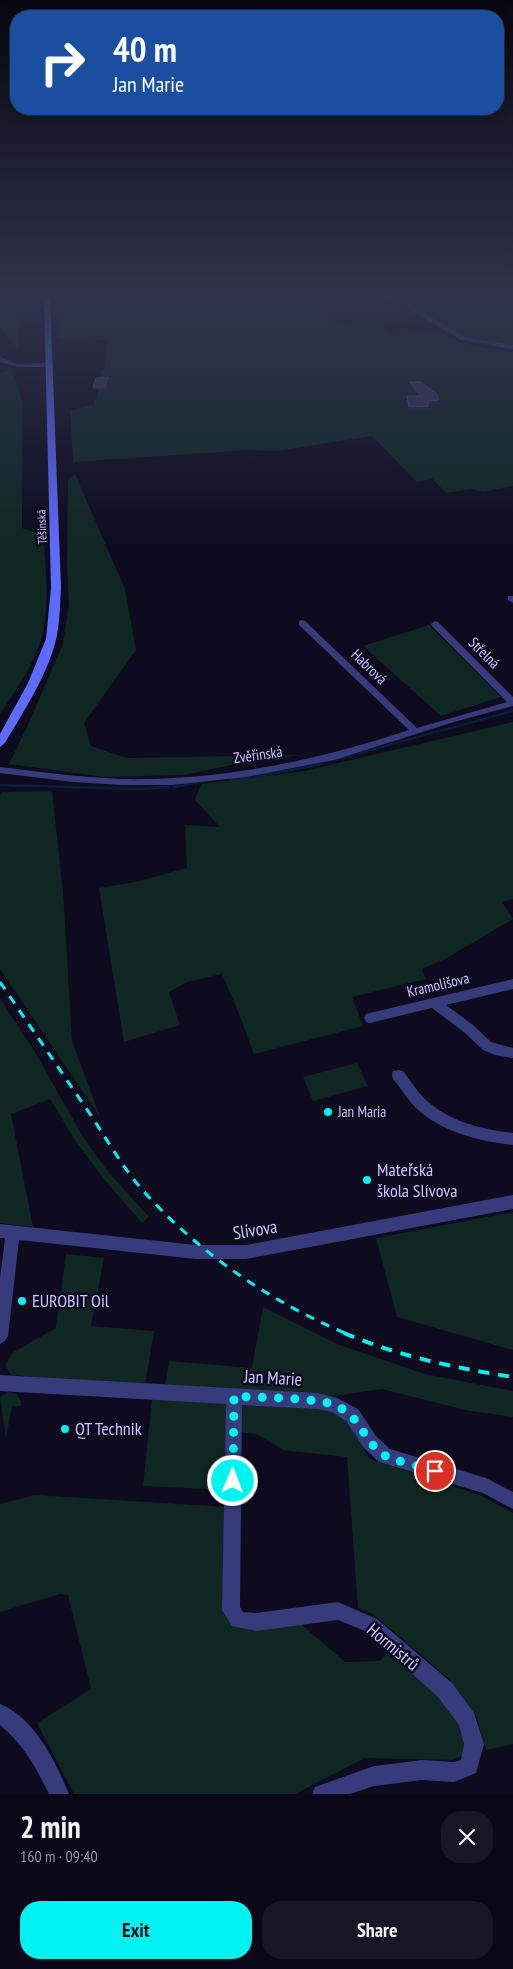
<!DOCTYPE html>
<meta charset="utf-8">
<style>
:root{--surface:#0a0816;--page:#181623;--text:#f1f3f6;--muted:#999aa1;--line:#2a2935;--accent:#00f2f1}
body{margin:0;font-family:"PT Sans Narrow",sans-serif;background:var(--page);color:var(--text);height:100vh;display:flex;flex-direction:column;font-size:19px;white-space:nowrap}
*{box-sizing:border-box;margin:0}
p{font-size:16px;color:var(--muted)}
.icon{flex:none;width:28px;height:28px;fill:none;stroke:currentColor;stroke-width:2;stroke-linecap:round;stroke-linejoin:round}
.map{position:relative;height:1794px;overflow:hidden}
.drawer{display:flex;flex-direction:column;background:var(--surface);flex:1}
.drawer>*{flex:none}
.hud{position:absolute;left:10px;top:10px;width:494px;height:105px;border-radius:20px;box-shadow:0 2px 12px #0003,0 0 0 1px var(--line);background:#1a4fa0;color:#fff;overflow:hidden}
.pin{position:absolute;display:grid;place-items:center;width:42px;height:42px;color:#fff;margin:-21px;border:2px solid #fff;border-radius:50%;box-shadow:0 1px 5px #0007}
.me{position:absolute;width:55px;margin:-28px;rotate:1deg;stroke-linejoin:round;filter:drop-shadow(0 0 4px #0008)}
.turn{display:flex;align-items:center;gap:18px;height:105px;padding:0 20px;font-size:22px}
.turn .icon{width:65px;height:65px;stroke-width:2.5}
.turn b{display:block;font-size:35px;line-height:42px}
.round{display:grid;place-items:center;flex:none;width:52px;height:52px;border-radius:20px;background:var(--page)}
.head{display:flex;align-items:center;justify-content:space-between;height:85px;padding:0 20px}
h1{font-size:30px;font-weight:700;line-height:38px}
.action{display:flex;gap:10px;margin-top:auto;padding:10px 20px}
.action a{flex:1;height:58px;border-radius:20px;background:var(--accent);color:#111;font-size:20px;font-weight:700;line-height:58px;text-align:center}
.action a+a{background:var(--page);color:var(--text)}
.map>svg:first-child{display:block}
.green{fill:#0e2723}
.lines{fill:none;stroke-linecap:round;stroke-linejoin:round}
.stream{stroke:#081f39;stroke-width:2.5}
.minor{fill:#363b7c;fill-rule:evenodd}
.secondary{fill:#5e6bff;fill-rule:evenodd}
.rail-far1{stroke:#00f2f1;stroke-width:3;stroke-dasharray:9 8;stroke-linecap:butt}
.rail{stroke:#00f2f1;stroke-width:4;stroke-dasharray:11 9;stroke-linecap:butt}
.wall{fill:#27234c}
.building{fill:#38355f;stroke:#4f4c78}
.route{stroke:#00f2f1;stroke-width:9;stroke-dasharray:0 16.2}
.poi-dot{fill:#00f2f1;stroke:#0d0b1d;stroke-width:2}
.labels{text-anchor:middle;stroke-width:5;stroke-linejoin:round;paint-order:stroke}
.far-street-label{font-size:12px;fill:#c8c7ff;stroke:#0d0b1d}
.street-label{font-size:15px;fill:#c8c7ff;stroke:#0d0b1d}
.poi-label{font-size:15px;fill:#c8c7ff;stroke:#0d0b1d;text-anchor:start}
.near-poi-label{font-size:18px;fill:#c8c7ff;stroke:#0d0b1d;text-anchor:start}
.near-street-label{font-size:18px;fill:#c8c7ff;stroke:#0d0b1d}
</style>
<div class="map">
<svg width="513" height="1794" viewBox="0 0 513 1794">
<rect width="100%" height="100%" fill="#0d0b1d"/>
<g class="green">
<polygon points="0,298 6,298 38,307 41,317 20,317 18,349 0,327"/>
<polygon points="66,298 301,298 340,325 352,325 360,321 369,320 396,338 422,330 455,339 462,344 513,352 513,486 483,492 470,489 446,493 433,479 417,482 372,436 277,451 248,450 73,462 70,411 94,404 98,390 92,390 93,383 101,378 101,370 104,370 108,340 58,338 58,321 54,309 68,308 68,306 64,306"/>
<polygon points="397,298 513,298 513,345 460,336"/>
<path d="M12,368L22,400V528L42,534C47,565 50,618 39,646C30,670 14,693 0,714V373L7,371L6,369Z"/>
<polygon points="75,474 125,589 136,650 84,723 91,746 126,758 303,755 241,763 184,775 105,777 9,764 27,727 63,644 69,604 67,564 68,480"/>
<polygon points="429,625 501,697 441,716 363,646"/>
<polygon points="513,722 513,899 502,902 513,919 445,959 422,969 426,979 352,997 363,1026 254,1054 238,1011 222,974 187,982 169,992 180,1025 124,1042 99,888 135,882 187,868 185,825 220,827 195,800 201,784 304,771"/>
<polygon points="52,791 63,892 72,1041 100,1117 0,969 0,795 3,792"/>
<polygon points="0,999 32,1047 83,1137 109,1173 149,1217 142,1223 103,1178 75,1140 50,1099 11,1114 33,1227 0,1223"/>
<polygon points="357,1063 368,1086 313,1101 303,1077"/>
<polygon points="513,1212 513,1350 397,1317 376,1238"/>
<polygon points="66,1254 104,1258 91,1326 154,1331 145,1385 11,1375 5,1365 12,1353 56,1328"/>
<polygon points="263,1307 337,1344 425,1374 513,1391 513,1417 470,1411 382,1389 334,1396 165,1385 169,1361 252,1368"/>
<polygon points="8,1392 17,1394 21,1402 21,1406 12,1406 6,1438 0,1397"/>
<polygon points="152,1399 228,1404 226,1490 143,1486"/>
<path d="M240,1403C259,1404 322,1404 336,1412C352,1421 361,1444 370,1459L482,1496L513,1513V1744L486,1750L476,1716L449,1679L373,1614L358,1608L347,1457L283,1450L257,1434L237,1432Z"/>
<path d="M35,1495L227,1507L234,1625L253,1631L301,1624L345,1662L380,1661L390,1650C420,1678 470,1709 463,1755L452,1760L365,1758L295,1794H74L37,1723L91,1689L68,1595L60,1594L0,1612V1504Z"/>
</g>
<g class="lines">
<g class="stream">
<polyline points="230,779 248,778 312,766 513,711"/>
<polyline points="0,785 136,789 168,787"/>
<polyline points="174,787 205,781"/>
</g>
<g class="minor">
<polygon points="384,298 393,298 403,301 465,337 513,345 513,349 461,340 399,303"/>
<polygon points="0,357 17,364 49,363 52,365 49,367 17,367 0,362"/>
<polygon points="508,596 513,596 513,603 508,600"/>
<path d="M302,620L305,621L417,728L507,702L432,626L431,624L435,621L438,622L513,697V706L454,722L334,760L246,777L172,785H122L73,782L0,773V767C40,772 80,777 121,779C220,781 315,761 409,730L299,625V621Z"/>
<polygon points="513,979 513,989 446,1005 473,1025 491,1042 513,1048 513,1058 495,1055 483,1050 465,1033 432,1008 370,1023 366,1022 364,1018 366,1014 370,1013"/>
<path d="M398,1070L403,1071C410,1080 416,1090 424,1098C449,1122 481,1129 513,1133V1145C478,1141 441,1132 415,1107C407,1099 401,1088 393,1079L392,1075L393,1071Z"/>
<polygon points="513,1195 513,1209 246,1259 196,1259 19,1240 8,1336 5,1341 0,1344 0,1278 5,1238 0,1238 0,1224 196,1245 246,1245"/>
<polygon points="0,1375 317,1393 335,1397 358,1409 376,1436 390,1449 486,1478 513,1492 513,1509 483,1493 379,1462 364,1448 346,1421 332,1412 317,1409 242,1405 240,1607 243,1612 256,1613 338,1602 377,1619 452,1683 474,1713 484,1744 476,1773 454,1782 422,1780 374,1786 350,1794 312,1794 315,1787 374,1766 422,1760 454,1762 461,1760 464,1744 459,1725 438,1697 365,1631 338,1620 256,1631 232,1626 222,1610 226,1404 0,1391"/>
<path d="M0,1704C35,1718 55,1761 69,1794H49C35,1766 24,1745 0,1725Z"/>
</g>
<path class="secondary" d="M44,298H50L61,588C60,603 60,619 57,635C49,673 25,709 5,743L0,747V734L28,683L46,639L51,588Z"/>
<path class="rail-far1" d="M0,982C30,1026 60,1070 90,1114C108,1141 124,1170 146,1194C203,1256 270,1301 347,1334"/>
<path class="rail" d="M344,1333C398,1356 455,1368 513,1377"/>
</g>
<g class="wall">
<polygon points="108,377 108,380 106,390 94,390 93,387"/>
<polygon points="410,382 438,400 437,403 428,404 428,409 408,410 407,396 418,396 409,385"/>
</g>
<g class="building">
<polygon points="108,377 105,387 93,387 96,378"/>
<polygon points="410,382 421,382 437,394 438,400 428,401 428,406 409,407 407,396 421,396"/>
</g>
<linearGradient id="sky" x2="0" y2="1"><stop stop-color="#070610"/><stop offset="0.54" stop-color="#2f344c"/><stop offset="1" stop-color="#2f344c" stop-opacity="0"/></linearGradient>
<rect width="513" height="549" fill="url(#sky)"/>
<g class="lines">
<path class="route" d="M233,1481L234,1396C257,1398 319,1397 337,1406C362,1418 363,1441 384,1455C394,1461 423,1467 435,1471"/>
</g>
<g class="poi-dot">
<circle cx="328" cy="1112" r="5"/>
<circle cx="367" cy="1180" r="5"/>
<circle cx="22" cy="1301" r="5"/>
<circle cx="65" cy="1429" r="5"/>
</g>
<g class="labels">
<g class="far-street-label">
<text transform="translate(42 527) rotate(-92)" y="4">Těšínská</text>
</g>
<g class="street-label">
<text transform="translate(484 653) rotate(45)" y="5">Střelná</text>
<text transform="translate(369 667) rotate(44)" y="5">Habrová</text>
<text transform="translate(258 755) rotate(-8)" y="5">Zvěřinská</text>
<text transform="translate(438 985) rotate(-13)" y="5">Kramolišova</text>
</g>
<g class="poi-label">
<text x="338" y="1117">Jan Maria</text>
</g>
<g class="near-poi-label">
<text x="377" y="1176">Mateřská<tspan x="377" dy="21">škola Slívova</tspan></text>
<text x="32" y="1307">EUROBIT Oil</text>
<text x="75" y="1435">QT Technik</text>
</g>
<g class="near-street-label">
<text transform="translate(255 1230) rotate(-9)" y="6">Slívova</text>
<text transform="translate(273 1378) rotate(3)" y="6">Jan Marie</text>
<text transform="translate(393 1647) rotate(40)" y="6">Hormistrů</text>
</g>
</g>
</svg>
<div class="pin" style="left:435px;top:1471px;background:#d93025"><svg class="icon" aria-label="arrive" viewBox="0 0 24 24"><path d="M6 21V4h12l-3 4 3 4H6"/></svg></div>
<svg class="me" style="left:233px;top:1481px" viewBox="-20 -20 40 40"><circle r="17" fill="#00f2f1" stroke="#fff" stroke-width="3"/><path d="M0-11L8 9 0 5-8 9z" fill="#fff"/></svg>
<div class="hud">
<div class="turn"><svg class="icon" aria-label="right" viewBox="0 0 24 24"><path d="M7 20v-9h11M14 6l5 5-5 5"/></svg><div><b>40 m</b>Jan Marie</div></div>
</div>
</div>
<section class="drawer">
<div class="head"><div><h1>2 min</h1><p>160 m · 09:40</p></div><a class="round"><svg class="icon" aria-label="close" viewBox="0 0 24 24"><path d="M6 6l12 12M18 6L6 18"/></svg></a></div>
<div class="action"><a>Exit</a><a>Share</a></div>
</section>
